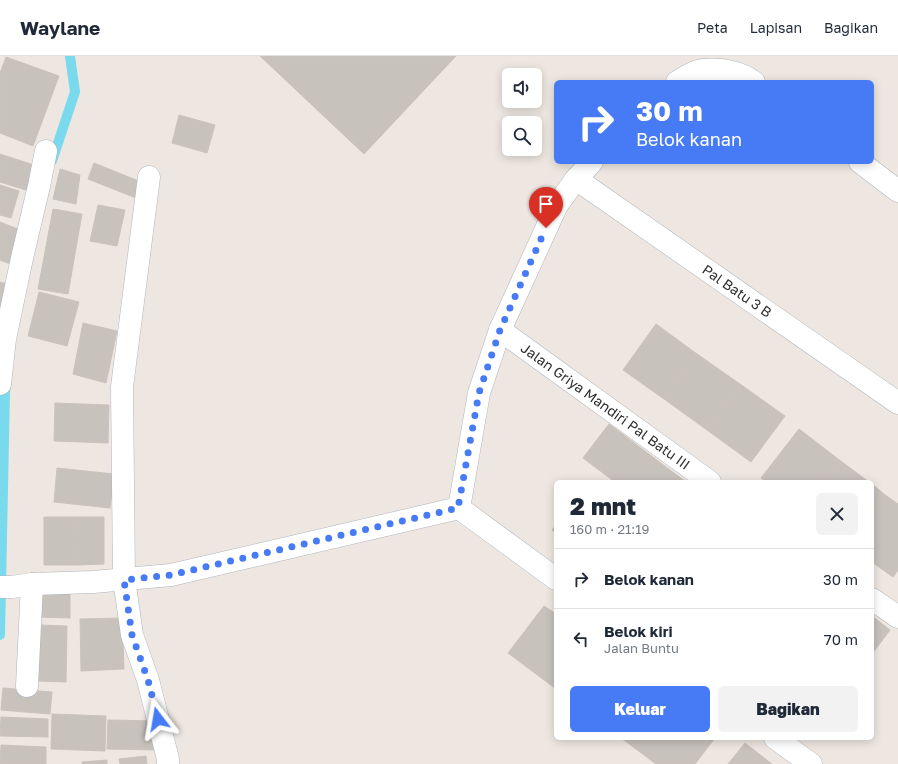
<!DOCTYPE html>
<html lang="id">
<meta charset="utf-8">
<style>
:root{--surface:#fff;--page:#f2f2f3;--text:#1f2937;--muted:#747a83;--line:#e0e1e3;--accent:#477bf5}
body{margin:0;font-family:"Golos Text",sans-serif;background:var(--page);color:var(--text);height:100vh;display:flex;flex-direction:column;font-size:15px;white-space:nowrap}
*{box-sizing:border-box;margin:0}
p{font-size:13px;color:var(--muted)}
.icon{flex:none;width:22px;height:22px;fill:none;stroke:currentColor;stroke-width:2;stroke-linecap:round;stroke-linejoin:round}
.map{position:relative;flex:1;overflow:hidden}
.details{position:absolute;left:554px;top:424px;width:320px;height:260px;display:flex;flex-direction:column;background:var(--surface);border-radius:6px;box-shadow:0 2px 10px #0003}
.details>*{flex:none}
.top-card{position:absolute;left:554px;top:24px;width:320px;height:84px;border-radius:6px;box-shadow:0 2px 10px #0003;background:#477bf5;color:#fff;overflow:hidden}
.tools{position:absolute;left:502px;top:12px;display:grid;gap:8px}
.tools a{display:grid;place-items:center;width:40px;height:40px;border-radius:6px;background:var(--surface);box-shadow:0 2px 10px #0003;font-size:20px}
.pin{position:absolute;display:grid;place-items:center;width:34px;height:34px;color:#fff;margin:-41px -17px;border-radius:50% 50% 50% 0;rotate:-45deg;box-shadow:0 0 4px #0007}
.pin .icon{rotate:45deg}
.me{position:absolute;width:44px;margin:-22px;rotate:346deg;stroke-linejoin:round;filter:drop-shadow(0 0 3px #0008)}
.turn{display:flex;align-items:center;gap:14px;height:84px;padding:0 16px;font-size:18px}
.turn .icon{width:52px;height:52px;stroke-width:2.5}
.turn b{display:block;font-size:28px;line-height:34px}
.round{display:grid;place-items:center;flex:none;width:42px;height:42px;border-radius:6px;background:var(--page)}
.summary{display:flex;align-items:center;justify-content:space-between;height:68px;padding:0 16px}
h1{font-size:24px;font-weight:800;line-height:30px}
.cta{display:flex;gap:8px;margin-top:auto;padding:8px 16px}
.cta a{flex:1;height:46px;border-radius:6px;background:var(--accent);color:#fff;font-size:16px;font-weight:800;line-height:46px;text-align:center}
.cta a+a{background:var(--page);color:var(--text)}
ul{padding:0;list-style:none}
li{display:flex;align-items:center;gap:12px;height:60px;padding:0 16px;border-top:1px solid var(--line)}
li div{flex:1}
li b{display:block;font-size:15px}
li em{font-style:normal}
header{display:flex;align-items:center;gap:24px;box-sizing:border-box;height:56px;padding:0 20px;background:var(--surface);border-bottom:1px solid var(--line)}
header strong{font-size:19px}
nav{display:flex;gap:22px;margin-inline-start:auto;font-size:14px}
.map>svg:first-child{display:block}
.lines{fill:none;stroke-linecap:round;stroke-linejoin:round}
.stream{stroke:#78daec;stroke-width:10}
.building{fill:#c7c2bc;stroke:#cac3ba}
.street-casing{stroke:#b1b5bd;stroke-width:23}
.street{stroke:#fff;stroke-width:22}
.route{stroke:#477bf5;stroke-width:7;stroke-dasharray:0 12.6}
.labels{text-anchor:middle;stroke-width:3;stroke-linejoin:round;paint-order:stroke}
.street-label{font-size:14px;fill:#2e2e2e;stroke:#fff}
</style>
<header>
<strong>Waylane</strong>
<nav><a>Peta</a><a>Lapisan</a><a>Bagikan</a></nav>
</header>
<div class="map">
<svg width="898" height="708" viewBox="0 0 898 708">
<rect width="100%" height="100%" fill="#eee7e1"/>
<g class="lines">
<g class="stream">
<polyline points="52,105 75,36 70,0"/>
<polyline points="0,579 5,335 7,325"/>
</g>
</g>
<g class="building">
<polygon points="260,0 456,0 364,98"/>
<polygon points="6,1 59,20 33,90 0,77 0,17"/>
<polygon points="179,59 215,69 207,97 172,87"/>
<polygon points="0,98 37,110 29,135 0,126"/>
<polygon points="94,107 146,128 141,144 88,123"/>
<polygon points="60,113 80,119 76,148 53,143"/>
<polygon points="0,129 19,135 11,162 0,159"/>
<polygon points="98,149 125,154 117,190 90,185"/>
<polygon points="53,153 82,158 68,238 38,233"/>
<polygon points="0,166 25,176 13,209 0,204"/>
<polygon points="0,226 8,228 0,251"/>
<polygon points="39,236 79,246 67,290 28,280"/>
<polygon points="83,267 117,275 106,327 73,318"/>
<polygon points="656,268 697,298 664,343 623,314"/>
<polygon points="697,298 740,328 707,374 664,343"/>
<polygon points="740,328 785,360 751,406 707,374"/>
<polygon points="55,347 109,349 108,387 54,385"/>
<polygon points="609,368 686,426 615,426 583,402"/>
<polygon points="799,373 842,406 826,426 766,426 761,422"/>
<polygon points="842,406 869,426 826,426"/>
<polygon points="57,412 114,418 110,452 54,446"/>
<polygon points="872,428 884,438 872,454"/>
<polygon points="884,438 898,448 898,514 893,521 872,506 872,454"/>
<polygon points="44,461 77,461 78,509 44,509"/>
<polygon points="77,461 104,461 104,508 78,509"/>
<polygon points="556,469 556,477 552,474"/>
<polygon points="39,537 70,538 70,562 38,561"/>
<polygon points="544,550 556,558 556,633 508,597"/>
<polygon points="872,560 890,574 872,598"/>
<polygon points="122,562 124,613 81,615 80,563"/>
<polygon points="39,569 67,570 66,626 37,625"/>
<polygon points="3,632 52,636 50,658 1,654"/>
<polygon points="52,658 106,660 105,695 51,693"/>
<polygon points="1,661 48,663 48,681 0,680"/>
<polygon points="108,664 158,665 157,694 107,693"/>
<polygon points="621,682 715,682 695,708 656,708"/>
<polygon points="745,687 772,708 728,708"/>
<polygon points="1,689 46,691 46,708 0,708"/>
<polygon points="146,700 147,708 120,708 119,703"/>
<polygon points="107,704 107,708 82,708 82,706"/>
</g>
<g class="lines">
<g class="street-casing">
<g id="street">
<path d="M677,26C685,21 694,15 703,14C720,12 741,16 754,26"/>
<polyline points="860,106 898,135"/>
<polyline points="149,121 122,331 124,523 132,579 148,624 168,703 168,708"/>
<path id="s1" d="M576,123L898,347"/>
<path id="s2" d="M500,274L710,426"/>
<polyline points="0,328 5,283 22,202 39,130 46,95"/>
<polyline points="556,523 459,452 479,337 500,274 557,149 576,123 592,106"/>
<polyline points="0,531 12,531 32,528 93,526 171,519 459,452"/>
<polyline points="872,543 898,561"/>
<polyline points="27,630 32,528"/>
<polyline points="775,682 811,708"/>
</g>
</g>
<use href="#street" class="street"/>
</g>
<g class="lines">
<polyline class="route" points="158,663 148,624 132,579 124,524 171,519 458,452 479,337 500,274 546,172"/>
</g>
<g class="labels">
<g class="street-label">
<text dy="5" stroke="none"><textPath href="#s1" startOffset="196">Pal Batu 3 B</textPath></text>
<text dy="5" stroke="none"><textPath href="#s2" startOffset="130">Jalan Griya Mandiri Pal Batu III</textPath></text>
</g>
</g>
</svg>
<div class="tools">
<a><svg class="icon" aria-label="sound" viewBox="0 0 24 24"><path d="M4 9h4l5-4v14l-5-4H4zM17 9q2 3 0 6"/></svg></a>
<a><svg class="icon" aria-label="search" viewBox="0 0 24 24"><circle cx="10" cy="10" r="6"/><path d="M15 15l6 6"/></svg></a>
</div>
<div class="pin" style="left:546px;top:172px;background:#d93025"><svg class="icon" aria-label="arrive" viewBox="0 0 24 24"><path d="M6 21V4h12l-3 4 3 4H6"/></svg></div>
<svg class="me" style="left:158px;top:663px" viewBox="-20 -20 40 40"><path d="M0-17L14 15 0 8-14 15z" fill="#477bf5" stroke="#fff" stroke-width="4"/></svg>
<div class="top-card">
<div class="turn"><svg class="icon" aria-label="right" viewBox="0 0 24 24"><path d="M7 20v-9h11M14 6l5 5-5 5"/></svg><div><b>30 m</b>Belok kanan</div></div>
</div>
<section class="details">
<div class="summary"><div><h1>2 mnt</h1><p>160 m · 21:19</p></div><a class="round"><svg class="icon" aria-label="close" viewBox="0 0 24 24"><path d="M6 6l12 12M18 6L6 18"/></svg></a></div>
<ul>
<li><svg class="icon" aria-label="right" viewBox="0 0 24 24"><path d="M7 20v-9h11M14 6l5 5-5 5"/></svg><div><b>Belok kanan</b></div><em>30 m</em></li>
<li><svg class="icon" aria-label="left" viewBox="0 0 24 24"><path d="M17 20v-9H6M10 6l-5 5 5 5"/></svg><div><b>Belok kiri</b><p>Jalan Buntu</p></div><em>70 m</em></li>
</ul>
<div class="cta"><a>Keluar</a><a>Bagikan</a></div>
</section>
</div>
